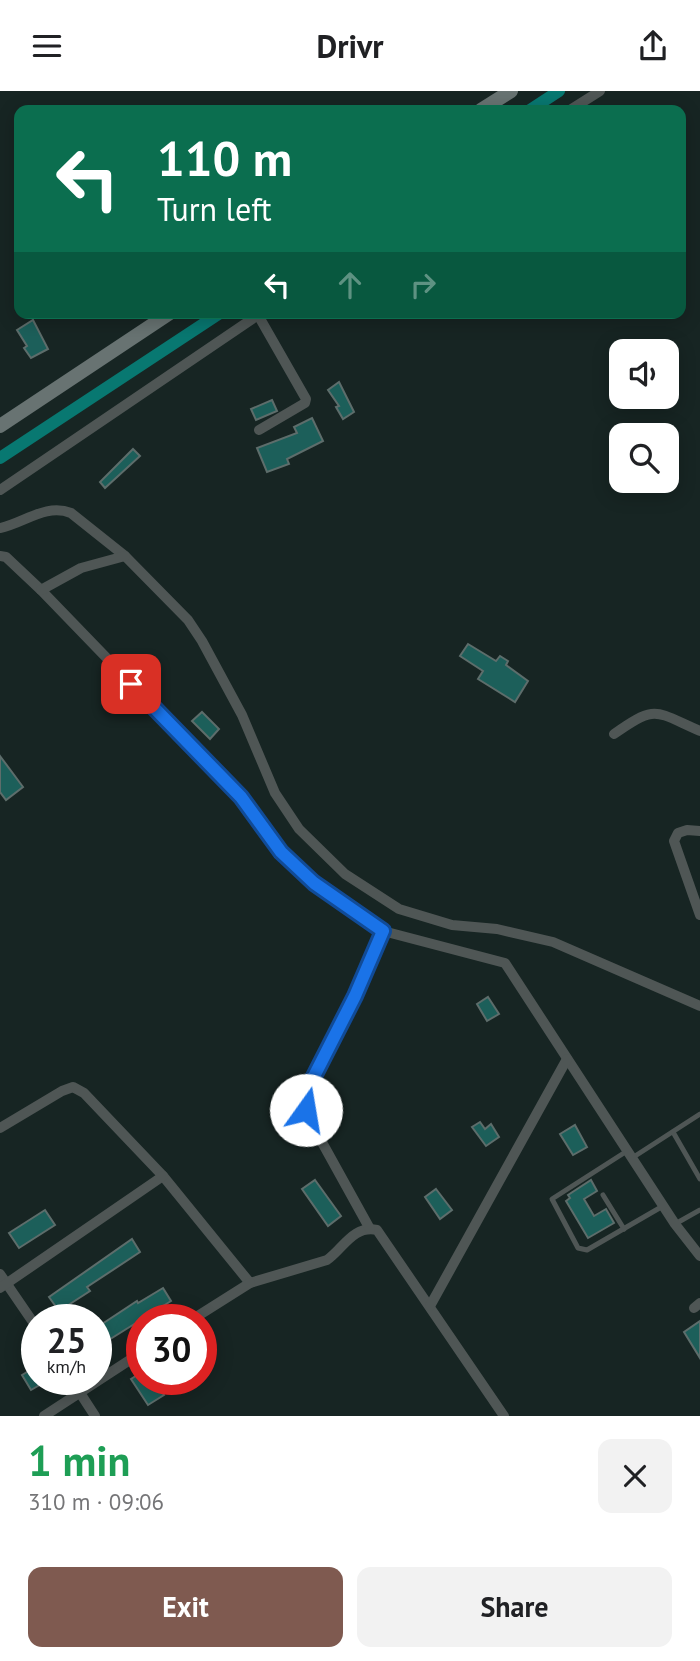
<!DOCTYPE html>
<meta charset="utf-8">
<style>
:root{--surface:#fff;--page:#f2f2f2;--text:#202124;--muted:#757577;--accent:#7f5a50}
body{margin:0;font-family:"PT Sans",sans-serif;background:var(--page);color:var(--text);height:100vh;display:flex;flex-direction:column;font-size:26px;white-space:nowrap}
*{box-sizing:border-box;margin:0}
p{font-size:23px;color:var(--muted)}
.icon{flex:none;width:38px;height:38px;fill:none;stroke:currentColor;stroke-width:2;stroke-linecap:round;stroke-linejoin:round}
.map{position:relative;height:1325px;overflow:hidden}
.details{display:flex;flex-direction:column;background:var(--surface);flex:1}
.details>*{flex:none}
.banner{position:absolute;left:14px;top:14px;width:672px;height:214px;border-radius:14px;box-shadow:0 4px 18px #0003;background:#0b6e4f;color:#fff;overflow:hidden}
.fabs{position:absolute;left:609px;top:248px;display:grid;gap:14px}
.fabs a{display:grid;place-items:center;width:70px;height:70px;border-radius:14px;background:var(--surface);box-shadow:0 4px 18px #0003;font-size:35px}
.speed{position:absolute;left:21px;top:1213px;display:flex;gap:14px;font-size:35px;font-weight:700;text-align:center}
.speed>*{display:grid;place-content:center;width:91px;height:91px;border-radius:50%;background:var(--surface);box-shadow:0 4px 18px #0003;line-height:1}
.speed small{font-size:18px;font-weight:400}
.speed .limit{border:10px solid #d22;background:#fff;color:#111}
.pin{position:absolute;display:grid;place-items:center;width:60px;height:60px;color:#fff;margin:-30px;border-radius:14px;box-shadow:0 4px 10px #0006}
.me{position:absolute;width:77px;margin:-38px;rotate:13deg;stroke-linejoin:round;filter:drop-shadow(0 0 5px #0008)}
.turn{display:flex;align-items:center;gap:24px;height:147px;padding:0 28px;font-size:32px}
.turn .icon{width:91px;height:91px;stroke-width:2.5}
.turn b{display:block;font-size:49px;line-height:60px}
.lanes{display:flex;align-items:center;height:66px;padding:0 28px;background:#0003;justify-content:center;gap:35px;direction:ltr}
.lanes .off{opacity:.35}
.round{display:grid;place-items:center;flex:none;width:74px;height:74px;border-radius:14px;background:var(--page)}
.overview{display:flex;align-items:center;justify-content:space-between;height:119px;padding:0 28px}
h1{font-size:42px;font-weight:700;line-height:52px;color:#1e9e55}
.button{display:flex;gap:14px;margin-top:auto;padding:14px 28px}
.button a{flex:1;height:80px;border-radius:14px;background:var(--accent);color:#fff;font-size:28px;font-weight:700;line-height:80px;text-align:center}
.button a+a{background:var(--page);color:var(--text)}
header{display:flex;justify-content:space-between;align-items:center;height:91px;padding:0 28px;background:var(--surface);font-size:32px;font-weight:700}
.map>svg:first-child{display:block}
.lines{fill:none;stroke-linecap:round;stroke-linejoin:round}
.canal{stroke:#087871;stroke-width:12}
.building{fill:#1c5f5a;stroke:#5d6d6b;stroke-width:2}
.lane{stroke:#4f5655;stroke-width:5}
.street{stroke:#4f5655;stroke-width:10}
.secondary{stroke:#687372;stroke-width:14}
.route-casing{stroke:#114b97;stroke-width:18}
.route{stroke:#1a73e8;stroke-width:12}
</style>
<header><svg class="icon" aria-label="menu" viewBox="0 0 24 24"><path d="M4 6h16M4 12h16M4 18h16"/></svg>Drivr<svg class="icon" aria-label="share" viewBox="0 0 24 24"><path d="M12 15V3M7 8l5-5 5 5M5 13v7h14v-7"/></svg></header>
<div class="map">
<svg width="700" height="1325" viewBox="0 0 700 1325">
<rect width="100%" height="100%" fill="#172523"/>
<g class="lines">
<g class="canal">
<polyline points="530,19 559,0"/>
<polyline points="0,367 220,222"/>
</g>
</g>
<g class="building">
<polygon points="33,229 48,258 31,267 24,257 27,255 17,239"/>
<polygon points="339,291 354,321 343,328 336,316 339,315 328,299"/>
<polygon points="272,309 277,320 256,329 251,318"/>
<polygon points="312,327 323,350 287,368 289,373 267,381 257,357 297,342 294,336"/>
<polygon points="133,358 140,365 105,397 100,391"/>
<polygon points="468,553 496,570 500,565 508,570 506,574 528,590 515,611 478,588 483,580 460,565"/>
<polygon points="202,621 219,638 210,648 192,630"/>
<polygon points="0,665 23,696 6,709 0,701"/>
<polygon points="488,906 499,923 487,930 477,913"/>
<polygon points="480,1031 485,1038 491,1033 499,1046 486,1055 472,1036"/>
<polygon points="575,1034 587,1056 573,1064 560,1043"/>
<polygon points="315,1089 341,1125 328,1135 302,1098"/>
<polygon points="591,1089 597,1100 584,1108 594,1125 606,1118 614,1132 588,1147 566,1110 570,1107 568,1104"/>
<polygon points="436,1098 452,1119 440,1128 425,1106"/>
<polygon points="45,1119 55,1134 19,1157 9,1142"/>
<polygon points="132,1148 140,1161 87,1196 90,1200 59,1220 49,1206"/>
<polygon points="163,1197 171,1210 96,1257 96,1237 137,1210 138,1212"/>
<polygon points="700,1230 700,1267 684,1241"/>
<polygon points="37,1275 37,1288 50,1288 31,1299 22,1284"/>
<polygon points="142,1281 142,1288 153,1288 164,1304 148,1314 131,1288"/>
</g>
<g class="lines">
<g class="lane">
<polyline points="673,1041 700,1088"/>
<polyline points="627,1060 552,1108 578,1157 587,1159 663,1115"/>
<polyline points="632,1067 700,1023"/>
<polyline points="603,1104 624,1138"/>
<polyline points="675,1133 700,1119"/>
</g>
<g class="street">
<polyline points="570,19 600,0"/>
<polyline points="258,224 306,308 305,312 259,339"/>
<polyline points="0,399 261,222"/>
<path d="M0,437C24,432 46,412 71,422L125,465L188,529L202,550L242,624L275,702L299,738L345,783L399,818L452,834L497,838L553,851L700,915"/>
<polyline points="0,465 6,466 41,499 241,706 281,761 314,791 383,840 505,872 675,1133 700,1165"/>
<polyline points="41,499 81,477 125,465"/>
<path d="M614,643C657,613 654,620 700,640"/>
<polyline points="700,740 687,739 678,742 674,750 700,824"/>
<path d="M0,1037L62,1000L73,996L84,1002L163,1085L250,1192L327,1169C343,1158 353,1134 377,1139L504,1325"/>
<polyline points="370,1138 313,1035 306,1019 305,1003 355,905 383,840"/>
<polyline points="0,1183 37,1237"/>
<polyline points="0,1197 163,1085"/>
<polyline points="430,1215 567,968"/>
<polyline points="694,1217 700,1212"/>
<polyline points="193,1228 250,1192"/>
<polyline points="71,1288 95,1325"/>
<polyline points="44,1325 142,1261"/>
</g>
<g class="secondary">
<polyline points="481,19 511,0"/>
<polyline points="0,335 170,222"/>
</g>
</g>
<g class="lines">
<g class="route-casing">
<polyline id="route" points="131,593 241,706 281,761 314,792 383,840 355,905 305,1003 306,1019"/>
</g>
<use href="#route" class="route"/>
</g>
</svg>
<div class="fabs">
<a><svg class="icon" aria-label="sound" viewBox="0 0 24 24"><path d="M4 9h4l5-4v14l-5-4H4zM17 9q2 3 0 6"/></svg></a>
<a><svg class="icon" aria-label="search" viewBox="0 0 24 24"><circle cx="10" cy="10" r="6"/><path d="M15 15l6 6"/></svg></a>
</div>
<div class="speed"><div>25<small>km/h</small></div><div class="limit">30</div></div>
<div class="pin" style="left:131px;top:593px;background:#d93025"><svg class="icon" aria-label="arrive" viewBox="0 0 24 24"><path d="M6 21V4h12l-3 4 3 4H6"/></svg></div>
<svg class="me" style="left:306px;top:1019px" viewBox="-20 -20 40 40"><circle r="19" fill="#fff"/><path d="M0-13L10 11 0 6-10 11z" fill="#1a73e8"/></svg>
<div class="banner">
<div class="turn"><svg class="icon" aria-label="left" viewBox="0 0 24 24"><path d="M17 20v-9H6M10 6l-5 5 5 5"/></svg><div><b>110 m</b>Turn left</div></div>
<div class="lanes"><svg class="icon" aria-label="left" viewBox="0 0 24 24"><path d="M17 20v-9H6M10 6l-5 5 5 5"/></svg><svg class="icon off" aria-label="ahead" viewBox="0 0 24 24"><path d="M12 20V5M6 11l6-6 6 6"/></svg><svg class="icon off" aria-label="right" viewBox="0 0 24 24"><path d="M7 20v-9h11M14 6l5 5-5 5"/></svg></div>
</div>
</div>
<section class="details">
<div class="overview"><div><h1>1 min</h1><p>310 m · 09:06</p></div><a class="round"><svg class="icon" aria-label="close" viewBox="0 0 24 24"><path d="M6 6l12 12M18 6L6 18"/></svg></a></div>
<div class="button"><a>Exit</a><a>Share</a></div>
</section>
